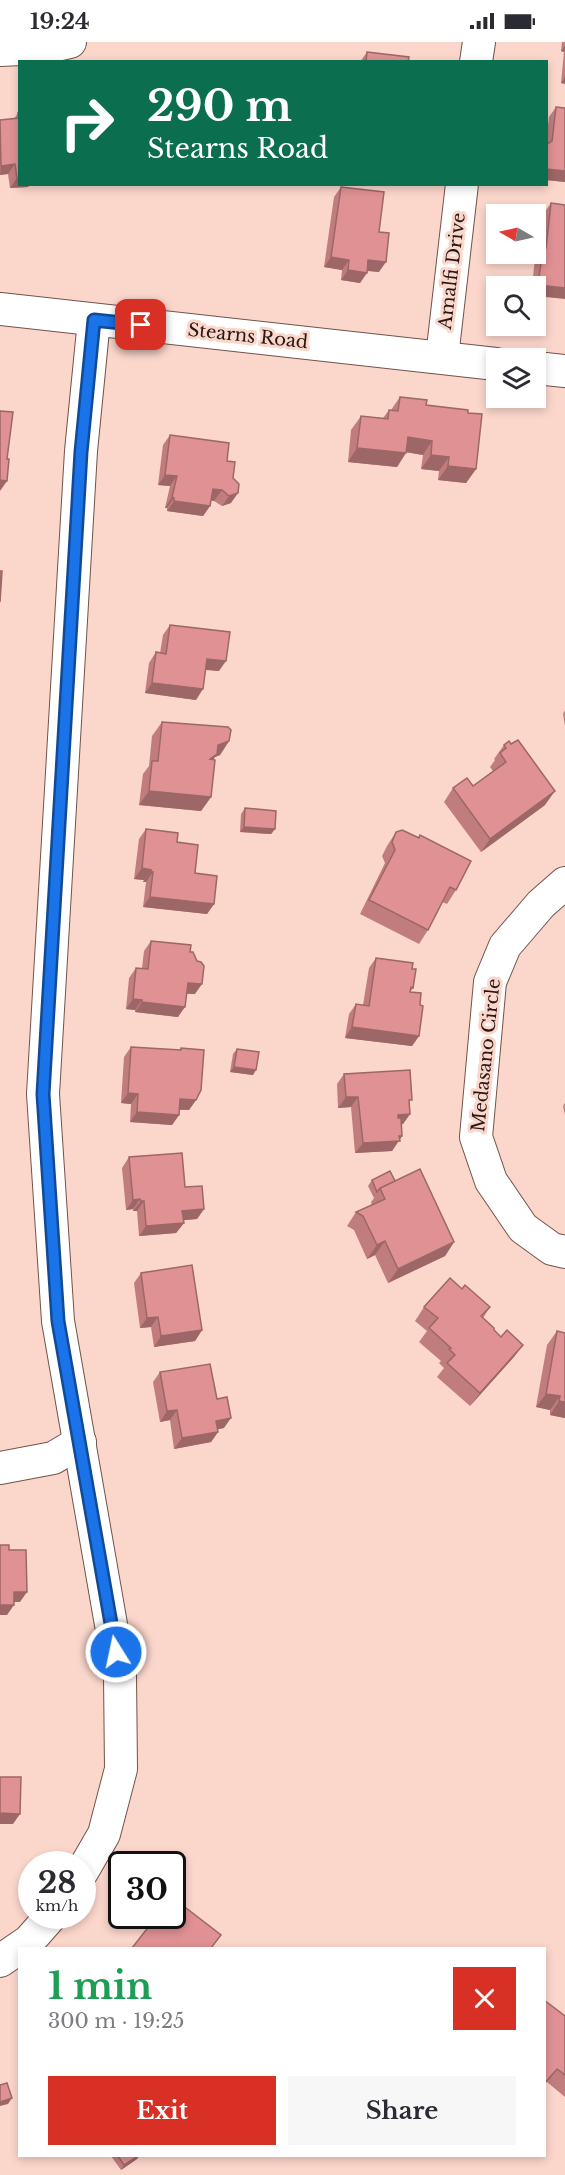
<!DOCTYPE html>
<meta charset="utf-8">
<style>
:root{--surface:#fff;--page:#f7f7f7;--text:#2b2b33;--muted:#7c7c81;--accent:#d93025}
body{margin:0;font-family:"Libre Baskerville",serif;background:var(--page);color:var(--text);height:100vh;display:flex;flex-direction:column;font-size:22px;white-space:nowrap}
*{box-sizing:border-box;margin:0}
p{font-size:20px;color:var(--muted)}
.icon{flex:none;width:33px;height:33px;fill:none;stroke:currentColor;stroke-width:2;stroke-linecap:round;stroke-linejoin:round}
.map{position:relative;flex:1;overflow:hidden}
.drawer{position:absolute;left:18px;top:1905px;width:528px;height:210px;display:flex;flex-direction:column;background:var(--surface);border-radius:0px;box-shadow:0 3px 9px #0003}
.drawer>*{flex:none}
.guide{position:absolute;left:18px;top:18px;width:530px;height:126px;border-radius:0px;box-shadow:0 3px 9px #0003;background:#0b6e4f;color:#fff;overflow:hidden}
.needle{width:39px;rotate:279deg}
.buttons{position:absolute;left:486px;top:162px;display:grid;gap:12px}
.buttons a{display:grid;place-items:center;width:60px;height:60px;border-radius:0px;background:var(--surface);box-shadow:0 3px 9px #0003;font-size:30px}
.speed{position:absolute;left:18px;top:1809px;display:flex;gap:12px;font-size:30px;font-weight:700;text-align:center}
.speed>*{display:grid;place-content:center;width:78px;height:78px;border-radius:50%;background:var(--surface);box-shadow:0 3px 9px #0003;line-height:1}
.speed small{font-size:15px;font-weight:400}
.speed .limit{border:3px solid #111;border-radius:9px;background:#fff;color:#111}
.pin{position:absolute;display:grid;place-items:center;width:51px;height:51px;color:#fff;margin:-26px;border-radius:12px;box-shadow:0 3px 9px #0006}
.me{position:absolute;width:66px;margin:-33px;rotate:350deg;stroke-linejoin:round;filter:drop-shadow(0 0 4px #0008)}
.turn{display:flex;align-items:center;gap:21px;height:126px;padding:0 30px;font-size:27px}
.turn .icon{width:78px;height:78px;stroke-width:2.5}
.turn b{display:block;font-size:42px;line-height:51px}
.round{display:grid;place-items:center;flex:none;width:63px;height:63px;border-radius:0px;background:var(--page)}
.headline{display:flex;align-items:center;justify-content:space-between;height:102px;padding:0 30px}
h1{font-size:36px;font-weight:700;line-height:45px;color:#1e9e55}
.button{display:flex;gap:12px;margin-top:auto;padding:12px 30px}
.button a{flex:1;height:69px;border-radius:0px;background:var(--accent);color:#fff;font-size:24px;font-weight:700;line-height:69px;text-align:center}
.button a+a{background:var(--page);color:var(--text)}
.status{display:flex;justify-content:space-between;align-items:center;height:42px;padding:0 30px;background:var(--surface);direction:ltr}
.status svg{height:16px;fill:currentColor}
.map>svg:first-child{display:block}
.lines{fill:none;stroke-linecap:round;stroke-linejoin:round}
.street-casing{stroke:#72534a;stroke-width:34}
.street{stroke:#fff;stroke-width:32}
.wall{fill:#c17d7e}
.shaded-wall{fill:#9d6667}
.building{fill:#e09193;stroke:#9d6667;stroke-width:1.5}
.route-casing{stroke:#114b97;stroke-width:15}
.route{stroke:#1a73e8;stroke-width:10}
.labels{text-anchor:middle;stroke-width:6;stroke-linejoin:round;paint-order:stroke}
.street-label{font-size:18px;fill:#251815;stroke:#fbd6cb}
</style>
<div class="status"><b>19:24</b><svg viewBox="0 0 49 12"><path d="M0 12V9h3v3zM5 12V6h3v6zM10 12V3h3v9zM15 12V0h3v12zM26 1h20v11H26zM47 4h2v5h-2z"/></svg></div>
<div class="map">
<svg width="565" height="2133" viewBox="0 0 565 2133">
<rect width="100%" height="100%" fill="#fbd6cb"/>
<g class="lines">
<g class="street-casing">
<g id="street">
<polyline points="0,8 44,6 70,0"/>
<polyline points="476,20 479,0"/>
<polyline points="0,267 496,322"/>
<polyline points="442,315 462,142"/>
<polyline points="536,326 565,329"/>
<polyline points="565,841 541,862 505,904 490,940 476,1095 491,1139 523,1186 552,1207 565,1210"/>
<polyline points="0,1426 53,1416 80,1400"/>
<polyline points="82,1830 104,1792 121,1727 120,1634 58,1279 43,1052 81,409 94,278"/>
<polyline points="0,1919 29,1899 51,1874"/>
</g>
</g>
<use href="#street" class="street"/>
</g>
<g class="wall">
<polygon points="562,0 565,0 565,42 561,41 564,10 561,9"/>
<polygon points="367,10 408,20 360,20"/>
<polygon points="556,65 565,66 565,140 546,138 546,101 549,75"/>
<polygon points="18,71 20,71 20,142 30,142 28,145 10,146 8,132 0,133 0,78 14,77"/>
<polygon points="341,145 379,190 379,230 367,229 360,241 341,238 342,228 324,225 334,155"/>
<polygon points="551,161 565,163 536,254 536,244 532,244 535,216 539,211 544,171"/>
<polygon points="400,355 426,363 468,371 476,427 466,441 438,438 439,429 421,427 423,413 406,410 397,425 348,420 351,388 361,374 383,376 389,368 391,368"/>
<polygon points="170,393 227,419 231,461 222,464 214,459 211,458 210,464 203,474 167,469 167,466 165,466 170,444 158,443 163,403"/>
<polygon points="170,583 219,629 205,628 196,658 145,651 149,621 156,610 160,611 163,593"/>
<polygon points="565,668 565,684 563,672"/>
<polygon points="162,680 229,699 220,713 215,715 213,718 211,755 201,769 139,763 143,732 149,724 152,694"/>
<polygon points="504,703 545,763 481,810 444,760 453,746 473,744 493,729 490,725 495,718 494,717"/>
<polygon points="245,766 275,787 271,792 240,790 241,772"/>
<polygon points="146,787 177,800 195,831 214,862 207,872 143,865 146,840 143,840 144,838 134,837 139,797"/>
<polygon points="396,790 418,795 420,793 456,848 447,862 442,860 428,888 419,902 360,872 385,821 382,814 387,804"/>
<polygon points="151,899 190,910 195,952 186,952 178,975 135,970 135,968 126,967 129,936 136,926 142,926 144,909"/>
<polygon points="376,916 413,946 410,950 420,963 419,994 412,1004 345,996 349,972 356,962 363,963 369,926"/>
<polygon points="131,1005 180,1008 181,1006 196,1058 189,1068 179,1068 179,1073 172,1083 130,1080 131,1062 121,1061 124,1015"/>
<polygon points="237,1007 253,1033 230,1030 233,1012"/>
<polygon points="344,1032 409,1062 410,1072 403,1082 401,1082 402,1094 392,1109 355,1111 351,1065 338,1066 337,1042"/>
<polygon points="565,1061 565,1073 563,1064"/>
<polygon points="129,1115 185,1145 204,1167 197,1177 183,1178 184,1181 176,1191 139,1194 137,1169 133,1169 133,1167 126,1168 122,1126"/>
<polygon points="372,1138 395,1139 454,1200 445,1214 388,1241 375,1213 367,1217 354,1188 347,1184 356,1170 372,1163 371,1160 374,1156 368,1144"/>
<polygon points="141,1231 202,1288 195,1299 154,1305 151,1285 140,1286 134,1241"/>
<polygon points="462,1247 490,1265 483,1276 501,1295 523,1303 513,1316 470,1364 437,1335 444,1326 439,1321 441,1319 419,1300 427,1289 415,1279 424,1265"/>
<polygon points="557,1289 565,1376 550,1373 550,1368 536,1365 547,1303"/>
<polygon points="160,1330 217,1357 224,1386 218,1387 218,1390 211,1400 174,1407 170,1378 160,1380 153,1340"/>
<polygon points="565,1974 565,2055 547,2040"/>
<polygon points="111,2114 139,2114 137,2117 121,2128"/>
</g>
<g class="shaded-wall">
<polygon points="565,4 565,8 564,10 561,9"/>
<polygon points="565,35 565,42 561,41"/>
<polygon points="15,122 8,132 0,133 1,124"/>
<polygon points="546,127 565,129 565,140 546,138"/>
<polygon points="17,136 20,136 20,142 30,142 28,145 10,146"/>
<polygon points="331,215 349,218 342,228 324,225"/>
<polygon points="368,218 386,220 379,230 361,228"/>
<polygon points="348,228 367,231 360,241 341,238"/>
<polygon points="538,243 565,246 565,257 536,254 536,247"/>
<polygon points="408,395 432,399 423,413 399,409"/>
<polygon points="357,406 406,411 397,425 348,420"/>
<polygon points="431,413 449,415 439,429 421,427"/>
<polygon points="448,424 476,427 466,441 438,438"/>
<polygon points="165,433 177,434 170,444 158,443"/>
<polygon points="0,438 7,439 0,449"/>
<polygon points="213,447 222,448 214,459 205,457"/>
<polygon points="238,451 231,461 222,464 229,454"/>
<polygon points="172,455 174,456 167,466 165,466"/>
<polygon points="174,459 210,464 203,474 167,469"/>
<polygon points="207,617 226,619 219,629 200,627"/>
<polygon points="152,641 203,647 196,658 145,651"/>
<polygon points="229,699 220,713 215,715 207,726 218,703"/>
<polygon points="149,749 211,755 201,769 139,763"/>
<polygon points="555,749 545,763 481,810 490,797"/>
<polygon points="244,785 275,787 271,792 240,790"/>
<polygon points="142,826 151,828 144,838 134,837"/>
<polygon points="150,829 153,830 146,840 143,840"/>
<polygon points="150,855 214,862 207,872 143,865"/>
<polygon points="188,941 202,942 195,952 180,951"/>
<polygon points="133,957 142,958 135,968 126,967"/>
<polygon points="142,960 185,965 178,975 135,970"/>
<polygon points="352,985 419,994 412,1004 345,996"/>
<polygon points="234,1025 256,1028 253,1033 230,1030"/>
<polygon points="128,1051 138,1052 131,1062 121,1061"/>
<polygon points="346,1055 358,1055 351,1065 338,1066"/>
<polygon points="180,1057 196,1058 189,1068 173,1067"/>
<polygon points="137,1070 179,1073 172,1083 130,1080"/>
<polygon points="410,1072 403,1082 391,1083 398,1073"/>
<polygon points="402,1094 392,1109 355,1111 363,1101"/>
<polygon points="140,1157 133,1167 126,1168 133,1158"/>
<polygon points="141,1159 144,1159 137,1169 133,1169"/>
<polygon points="204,1167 197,1177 175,1179 182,1169"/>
<polygon points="184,1181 176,1191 139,1194 146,1184"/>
<polygon points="385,1199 375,1213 367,1217 377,1203"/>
<polygon points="454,1200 445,1214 388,1241 398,1227"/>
<polygon points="158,1275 151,1285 140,1286 147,1276"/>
<polygon points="202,1288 195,1299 154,1305 161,1294"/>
<polygon points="523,1303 513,1316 470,1364 480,1351"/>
<polygon points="546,1352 560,1354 550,1368 536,1365"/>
<polygon points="559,1359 565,1360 565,1376 550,1373"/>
<polygon points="177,1368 170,1378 160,1380 167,1369"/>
<polygon points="231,1376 224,1386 209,1389 216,1379"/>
<polygon points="218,1390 211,1400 174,1407 182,1396"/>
<polygon points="14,1550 27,1550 20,1560 6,1560"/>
<polygon points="0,1563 14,1563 7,1573 0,1573"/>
<polygon points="0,1771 20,1772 13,1782 0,1782"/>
<polygon points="12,2056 8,2062 0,2064 0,2060"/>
<polygon points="138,2114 139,2114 137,2117 121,2128 124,2123"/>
</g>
<g class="building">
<polygon points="367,10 409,15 408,20 366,20"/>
<polygon points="556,65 565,66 565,129 546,127 546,103 552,99"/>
<polygon points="18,71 20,71 20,136 17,136 15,122 1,124 0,78 19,76"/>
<polygon points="341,145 384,150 379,190 389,191 386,220 368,218 367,231 348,228 349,218 331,215"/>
<polygon points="551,161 565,163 565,246 538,243 543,206 546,206"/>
<polygon points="400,355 427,358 426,363 468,368 468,371 482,372 476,427 448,424 449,415 431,413 432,399 408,395 406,411 357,406 361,374 388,377 389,368 398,369"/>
<polygon points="0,369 13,370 7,417 9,417 7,439 0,438"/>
<polygon points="170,393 229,401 227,419 235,420 233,436 239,442 238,451 229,454 222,448 213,447 210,464 174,459 174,456 172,455 177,434 165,433"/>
<polygon points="0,529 2,529 0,560"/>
<polygon points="170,583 230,590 226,619 207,617 203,647 152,641 156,610 166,612"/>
<polygon points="162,680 228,685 231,688 229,699 218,703 217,712 210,717 215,718 211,755 149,749 152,719 158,719"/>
<polygon points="518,698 555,749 490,797 453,746 467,736 473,744 506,720 500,711 506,706 504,703 509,699 511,702"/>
<polygon points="245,766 276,769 275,787 244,785"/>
<polygon points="146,787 178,791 177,800 198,803 195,831 217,834 214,862 150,855 153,830 150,829 151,828 142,826"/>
<polygon points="402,788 419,796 420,793 471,819 456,848 450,845 428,888 369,858 395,808 392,800 396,790"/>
<polygon points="151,899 191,903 190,910 193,910 197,919 201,920 204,924 202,942 188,941 185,965 142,960 142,958 133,957 136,926 148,927"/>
<polygon points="376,916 413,921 412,927 416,927 413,946 411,945 410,950 421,951 420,963 423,964 419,994 352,985 356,962 369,964"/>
<polygon points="131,1005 181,1008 181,1006 204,1008 201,1048 196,1058 180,1057 179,1073 137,1070 138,1052 128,1051"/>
<polygon points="237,1007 259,1010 256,1028 234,1025"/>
<polygon points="410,1028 412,1058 409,1058 410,1072 398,1073 398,1076 401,1076 402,1094 399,1094 400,1099 363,1101 358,1055 346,1055 344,1032"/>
<polygon points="182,1111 185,1145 202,1144 204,1167 182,1169 184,1181 146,1184 144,1159 141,1159 140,1157 133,1158 129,1115"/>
<polygon points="420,1127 454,1200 398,1227 385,1199 377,1203 363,1174 356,1170 385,1157 380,1146"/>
<polygon points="390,1129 395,1139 380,1146 377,1150 372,1138"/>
<polygon points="192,1223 202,1288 161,1294 158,1275 147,1276 141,1231"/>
<polygon points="450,1236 462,1247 465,1243 490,1265 481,1274 494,1286 494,1288 501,1295 507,1288 523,1303 480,1351 447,1321 455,1313 449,1307 451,1306 429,1286 438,1276 424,1265"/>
<polygon points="557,1289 565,1291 565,1360 559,1359 560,1354 546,1352"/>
<polygon points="210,1322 217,1357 227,1355 231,1376 216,1379 218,1390 182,1396 177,1368 167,1369 160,1330"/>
<polygon points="0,1503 9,1503 9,1508 26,1508 27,1550 14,1550 14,1563 0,1563"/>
<polygon points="0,1735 21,1735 20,1772 0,1771"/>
<polygon points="177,1859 221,1893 211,1906 132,1906 157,1874 163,1877 166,1874 172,1874 172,1865"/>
<polygon points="544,1958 565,1974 565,2033 557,2027 544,2042"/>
<polygon points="7,2041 12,2056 0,2060 0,2043"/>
<polygon points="118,2114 138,2114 124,2123"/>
</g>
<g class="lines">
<g class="route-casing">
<polyline id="route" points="116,1610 58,1279 43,1052 81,410 94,278 141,283"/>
</g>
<use href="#route" class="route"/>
</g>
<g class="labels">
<g class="street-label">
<text transform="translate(452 229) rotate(-83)" y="6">Amalfi Drive</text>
<text transform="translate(248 294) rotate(6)" y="6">Stearns Road</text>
<text transform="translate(486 1013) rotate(-84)" y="6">Medasano Circle</text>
</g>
</g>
</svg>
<div class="buttons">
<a><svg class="needle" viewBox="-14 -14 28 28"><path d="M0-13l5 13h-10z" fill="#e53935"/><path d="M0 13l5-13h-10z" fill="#7c7c81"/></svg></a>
<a><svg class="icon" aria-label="search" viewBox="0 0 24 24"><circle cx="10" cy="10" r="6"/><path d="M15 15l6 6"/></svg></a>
<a><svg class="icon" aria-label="layers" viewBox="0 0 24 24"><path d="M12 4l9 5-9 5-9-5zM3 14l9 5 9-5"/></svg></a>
</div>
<div class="speed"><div>28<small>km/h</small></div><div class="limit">30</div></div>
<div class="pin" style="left:141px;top:283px;background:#d93025"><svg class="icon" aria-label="arrive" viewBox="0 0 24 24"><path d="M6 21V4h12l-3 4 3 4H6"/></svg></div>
<svg class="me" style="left:116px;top:1610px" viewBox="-20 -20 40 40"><circle r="17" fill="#1a73e8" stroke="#fff" stroke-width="3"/><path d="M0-11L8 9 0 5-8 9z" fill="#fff"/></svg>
<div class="guide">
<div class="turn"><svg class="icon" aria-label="right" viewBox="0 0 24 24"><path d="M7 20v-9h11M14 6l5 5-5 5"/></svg><div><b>290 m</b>Stearns Road</div></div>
</div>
<section class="drawer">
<div class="headline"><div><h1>1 min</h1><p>300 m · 19:25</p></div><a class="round" style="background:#d93025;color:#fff"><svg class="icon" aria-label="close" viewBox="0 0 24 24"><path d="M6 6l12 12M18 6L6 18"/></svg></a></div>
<div class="button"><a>Exit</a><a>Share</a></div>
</section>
</div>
